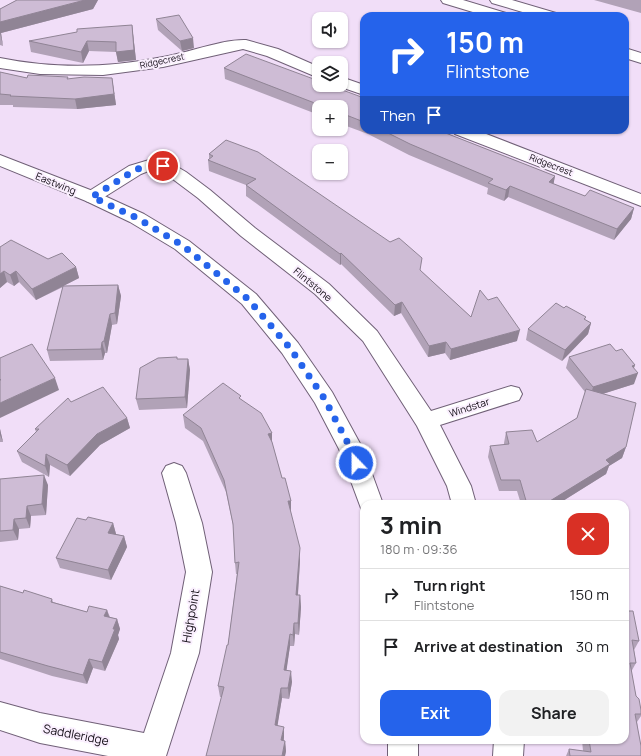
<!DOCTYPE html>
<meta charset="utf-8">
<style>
:root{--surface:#fff;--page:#f2f2f2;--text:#202124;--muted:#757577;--line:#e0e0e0;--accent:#2563eb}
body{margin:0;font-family:Manrope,sans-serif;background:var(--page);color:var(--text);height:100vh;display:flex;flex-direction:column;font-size:15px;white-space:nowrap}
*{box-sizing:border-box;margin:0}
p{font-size:13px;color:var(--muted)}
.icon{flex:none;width:22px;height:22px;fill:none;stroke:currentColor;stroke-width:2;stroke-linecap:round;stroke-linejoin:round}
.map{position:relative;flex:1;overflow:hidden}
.panel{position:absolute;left:360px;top:500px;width:269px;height:244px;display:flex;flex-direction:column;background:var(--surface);border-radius:12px;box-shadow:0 1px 3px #0004}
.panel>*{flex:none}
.guide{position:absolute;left:360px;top:12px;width:269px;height:122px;border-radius:12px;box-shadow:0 1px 3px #0004;background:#2563eb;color:#fff;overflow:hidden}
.tools{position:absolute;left:312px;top:12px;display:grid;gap:8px}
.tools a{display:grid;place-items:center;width:36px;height:36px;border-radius:8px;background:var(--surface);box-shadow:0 1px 3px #0004;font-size:20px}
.pin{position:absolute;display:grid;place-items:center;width:34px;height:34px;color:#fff;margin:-17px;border:2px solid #fff;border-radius:50%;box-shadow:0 1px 4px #0007}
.me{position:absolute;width:44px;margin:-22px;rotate:338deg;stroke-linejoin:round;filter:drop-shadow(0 0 3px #0008)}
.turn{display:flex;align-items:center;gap:14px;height:84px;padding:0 20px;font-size:18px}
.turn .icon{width:52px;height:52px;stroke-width:2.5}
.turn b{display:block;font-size:28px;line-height:34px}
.then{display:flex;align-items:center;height:38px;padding:0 20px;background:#0003;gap:8px;font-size:15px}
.round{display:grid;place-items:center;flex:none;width:42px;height:42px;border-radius:12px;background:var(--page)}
.headline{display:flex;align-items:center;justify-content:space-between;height:68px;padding:0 20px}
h1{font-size:24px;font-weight:700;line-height:30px}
.cta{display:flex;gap:8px;margin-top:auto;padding:8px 20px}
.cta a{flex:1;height:46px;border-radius:12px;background:var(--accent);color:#fff;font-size:16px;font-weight:700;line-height:46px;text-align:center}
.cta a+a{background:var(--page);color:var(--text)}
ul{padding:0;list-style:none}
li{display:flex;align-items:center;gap:12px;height:52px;padding:0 20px;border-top:1px solid var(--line)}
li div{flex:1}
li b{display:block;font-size:15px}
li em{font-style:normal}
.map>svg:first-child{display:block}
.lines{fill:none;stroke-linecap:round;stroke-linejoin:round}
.street-casing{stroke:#706077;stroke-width:2}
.secondary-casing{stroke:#706077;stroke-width:2}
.street{fill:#fff;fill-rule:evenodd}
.secondary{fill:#fff;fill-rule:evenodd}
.wall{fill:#b1a2b7}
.shaded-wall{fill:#908495}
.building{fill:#cebcd5;stroke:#908495}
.route{stroke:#2563eb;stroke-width:7;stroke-dasharray:0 12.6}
.labels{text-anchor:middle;stroke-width:4;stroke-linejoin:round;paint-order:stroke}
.far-street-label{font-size:9px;fill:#110b14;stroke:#faeffe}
.street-label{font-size:10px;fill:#110b14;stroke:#faeffe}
.near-street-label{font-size:12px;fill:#110b14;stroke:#faeffe}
</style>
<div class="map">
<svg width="641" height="756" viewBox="0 0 641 756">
<rect width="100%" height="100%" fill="#f1def8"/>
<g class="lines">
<g class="street-casing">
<g id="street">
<path d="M246,40L278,49L319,67V78L267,56L243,49L163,67L103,75L40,74L0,68V58C54,69 109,68 163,57C187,53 223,39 246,40Z"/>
<polygon points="341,77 364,85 364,95 335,85 341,85"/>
<polygon points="453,130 476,130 641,194 641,206 455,134"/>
<polygon points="149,160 169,162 186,172 210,190 255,228 329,284 377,331 431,411 511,386 519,388 522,394 519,400 440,425 471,486 476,504 452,504 447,486 417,426 363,341 315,294 241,236 198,198 174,180 159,171 151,170 141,174 98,201 92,203 86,201 83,197 86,193 129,166"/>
<polygon points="174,463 182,466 186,473 202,523 212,572 199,653 166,756 108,756 40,743 0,730 0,702 40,713 144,733 171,653 186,572 176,523 162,473 166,466"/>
<polygon points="494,740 524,740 523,756 493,756"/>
</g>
</g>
<g class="secondary-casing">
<g id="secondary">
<polygon points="441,0 463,0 506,13 508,16 486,16 443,3"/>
<polygon points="490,0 512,0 556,13 558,16 536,16 492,3"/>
<polygon points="625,48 641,53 641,63 625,58"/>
<polygon points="0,155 98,193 144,214 189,241 256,294 298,343 332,392 363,449 383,504 364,504 364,512 362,511 339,449 315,403 282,353 242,304 175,249 130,222 86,201 0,166"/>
<rect x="388" y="740" width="30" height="16"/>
</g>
</g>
<use href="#street" class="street"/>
<use href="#secondary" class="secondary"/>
</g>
<g class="wall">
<polygon points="17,0 98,0 93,9 1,33 3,46 0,45 0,9"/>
<polygon points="594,0 641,0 641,13"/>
<polygon points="156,19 194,48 182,51 158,30"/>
<polygon points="132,25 136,60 118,62 116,52 89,51 83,63 31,52 29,41"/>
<polygon points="224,68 364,98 364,130 438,130 555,176 553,184 585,196 634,208 631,219 614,240 508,197 504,201 487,194 488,188 409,155 368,134 341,124 341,107 319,107 319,115 225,79"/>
<polygon points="0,72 27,78 69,79 112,78 116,105 77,109 13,107 13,105 0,105"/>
<polygon points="226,140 420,270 471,317 517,341 450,360 445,353 428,357 401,313 394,316 341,264 340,265 246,196 246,185 209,171 208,160 209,160 209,154"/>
<polygon points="0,247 48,259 76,267 79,278 63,286 118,285 121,296 117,324 112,325 107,353 105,353 103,360 50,361 47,350 63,287 36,300 19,282 14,286 7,282 0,288"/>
<polygon points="586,317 585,320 591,323 588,334 562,361 526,340 528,329"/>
<polygon points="616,351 635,365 634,368 634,384 602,394 626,447 622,458 609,466 606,474 558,504 521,504 517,491 499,491 488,457 490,446 504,445 504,443 506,432 537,442 577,418 585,392 566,368 569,357"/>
<polygon points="177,359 188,359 190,370 187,408 139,410 136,399"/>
<polygon points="241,399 272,433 272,443 282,478 291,501 291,513 300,560 298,595 300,595 301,607 299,635 295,634 294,646 290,646 286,671 292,682 289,699 282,698 277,726 284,737 284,741 285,741 286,751 285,756 206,756 222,697 220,697 218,686 228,645 237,574 236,574 235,563 234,530 226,492 203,441 185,428 183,415"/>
<polygon points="71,402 127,418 130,428 100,445 70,476 50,465 49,477 22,462 17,451 36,432 35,429"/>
<polygon points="0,429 3,442 0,442"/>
<polygon points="0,479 48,485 46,515 31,516 30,528 19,529 18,540 0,542"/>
<polygon points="86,520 113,523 116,534 124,536 127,547 111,580 60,568 56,558"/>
<polygon points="0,586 23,593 52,599 53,602 87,612 107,610 110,617 117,619 120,629 118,635 119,639 105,671 93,668 87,684 52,676 0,659"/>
<polygon points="625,611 639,641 634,650 636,663 631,672 636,696 641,710 641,716 637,722 641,756 566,756 569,749 583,751 582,740 625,740"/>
</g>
<g class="shaded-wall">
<polygon points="85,0 98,0 93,9 1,33 3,46 0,33 0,22"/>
<polygon points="132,25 136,60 118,62 116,52"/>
<polygon points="193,38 194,48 182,51 180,41"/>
<polygon points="87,41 89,51 83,63 81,52"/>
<polygon points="112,78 116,105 77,109 75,99"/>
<polygon points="555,176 553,187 549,182"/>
<polygon points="510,186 508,197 504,201 506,190"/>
<polygon points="634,208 631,219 614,240 617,229"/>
<polygon points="341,253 341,264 340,265 340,254"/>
<polygon points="76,267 79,278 36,300 32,289"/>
<polygon points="4,271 7,282 0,288 0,274"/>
<polygon points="16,271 19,282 14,286 10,275"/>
<polygon points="118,285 121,296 117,324 115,313"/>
<polygon points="402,302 401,313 394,316 395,305"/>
<polygon points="110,314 112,325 107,353 104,341"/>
<polygon points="591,323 588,334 562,361 565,350"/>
<polygon points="520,330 517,341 450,360 451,349"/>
<polygon points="102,342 105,353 103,360 101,349"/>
<polygon points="446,342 445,353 428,357 429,346"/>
<polygon points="188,359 190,370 187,408 185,397"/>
<polygon points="635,365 631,375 638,373 634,384 590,398 593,387 632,366"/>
<polygon points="55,378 59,390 0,418 0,403"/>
<polygon points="127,418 130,428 100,445 70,476 67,465 97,434"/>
<polygon points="0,429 3,442 0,435"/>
<polygon points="272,433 272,445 268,434"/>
<polygon points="626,447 622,458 609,466 606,474 558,504 545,504 606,460"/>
<polygon points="46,454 50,465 49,477 45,466"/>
<polygon points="44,475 48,485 46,515 42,504"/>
<polygon points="288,501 291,501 291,513"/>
<polygon points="27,506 31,516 30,528 26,518"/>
<polygon points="14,519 19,529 18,540 13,530"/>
<polygon points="113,523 116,534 111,543 108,533"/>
<polygon points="124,536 127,547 111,580 108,570"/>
<polygon points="300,548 300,560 297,607 296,595"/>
<polygon points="300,595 301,607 299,635 298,623"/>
<polygon points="107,610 110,620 104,616"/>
<polygon points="117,619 120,629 118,635 119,639 105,671 102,662 113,629"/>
<polygon points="294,623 295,634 294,646 293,635"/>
<polygon points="290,634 290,646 285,681 284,670"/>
<polygon points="89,659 93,668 87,684 83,675"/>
<polygon points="291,671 292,682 289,699 288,688"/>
<polygon points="281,688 282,698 276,735 275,725"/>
<polygon points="284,727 284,737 282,750 281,740"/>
<polygon points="285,741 286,751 285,756 282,756"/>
</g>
<g class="building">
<polygon points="17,0 85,0 0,22 0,9"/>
<polygon points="179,15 193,38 180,41 156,19"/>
<polygon points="132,25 134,50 116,52 116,42 87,41 81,52 29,41 77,32 77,29"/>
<polygon points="246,54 319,81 319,85 329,85 364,98 364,122 341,113 341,107 325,107 224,68"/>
<polygon points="0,72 27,78 28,75 68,77 67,79 84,77 112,78 114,94 75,99 10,96 11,95 0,94"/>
<polygon points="382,130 438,130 555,176 549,182 585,196 590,190 634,208 617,229 510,186 506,190 488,183 493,179 410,144"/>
<polygon points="226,140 258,152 390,242 399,238 422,258 420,270 471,317 480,290 488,300 497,297 520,330 451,349 446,342 429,346 402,302 395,305 341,253 340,254 246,185 256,179 208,160 213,156 209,154"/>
<polygon points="11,240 48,259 62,253 76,267 32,289 16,271 10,275 4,271 0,274 0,247"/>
<polygon points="118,285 115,313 110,314 104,341 102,342 101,349 47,350 63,286"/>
<polygon points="556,303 564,308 566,306 586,317 584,319 591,323 565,350 528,329"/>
<polygon points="32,344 55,378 0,403 0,380 1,380 0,379 0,358"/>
<polygon points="610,344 616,351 622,349 635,365 632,366 638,373 593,387 569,357"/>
<polygon points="177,357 177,359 188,359 185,397 136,399 140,368 158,358"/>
<polygon points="223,383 241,396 239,398 261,413 272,433 268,434 272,442 282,478 285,478 291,501 288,501 300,548 296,595 300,595 298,623 294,623 293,635 290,634 284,670 291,671 288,688 281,688 275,725 284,727 281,740 285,741 282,756 206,756 224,687 218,686 227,645 228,645 239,562 235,563 233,524 224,480 201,428 183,415"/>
<polygon points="103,387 127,418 97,434 67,465 46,454 45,466 17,451 39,429 35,429 68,398 71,402"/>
<polygon points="586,389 636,403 626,447 606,460 610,464 545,504 527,504 520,480 501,480 490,446 509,444 506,432 532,430 537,442 577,418"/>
<polygon points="44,475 42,504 27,506 26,518 14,519 13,530 0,531 0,479"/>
<polygon points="88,517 113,523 108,533 124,536 108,570 56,558 77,518 86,520"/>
<polygon points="0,586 23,593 24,590 52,599 51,602 87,612 89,606 107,610 104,616 117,619 113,629 115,629 102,662 89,659 83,675 48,666 0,652"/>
<polygon points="625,611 633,611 639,641 632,640 636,663 630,663 636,696 639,699 641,710 641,714 635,714 641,746 641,756 570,756 569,749 591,752 589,740 625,740"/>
</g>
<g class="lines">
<polyline class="route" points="163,166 149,165 135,170 92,197 137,218 182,245 248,299 290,348 324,398 351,449 356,463"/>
</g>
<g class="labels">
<g class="far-street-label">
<text transform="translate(162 61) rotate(-12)" y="3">Ridgecrest</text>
<text transform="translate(551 165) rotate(21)" y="3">Ridgecrest</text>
</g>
<g class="street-label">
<text transform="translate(56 183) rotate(22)" y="4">Eastwing</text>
<text transform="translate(313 284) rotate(40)" y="4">Flintstone</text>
<text transform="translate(469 407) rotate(-18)" y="4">Windstar</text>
</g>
<g class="near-street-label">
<text transform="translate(191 616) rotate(-80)" y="4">Highpoint</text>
<text transform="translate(76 735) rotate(11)" y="4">Saddleridge</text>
</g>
</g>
</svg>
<div class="tools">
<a><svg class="icon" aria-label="sound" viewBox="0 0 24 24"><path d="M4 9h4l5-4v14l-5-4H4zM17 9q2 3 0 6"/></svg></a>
<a><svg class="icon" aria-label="layers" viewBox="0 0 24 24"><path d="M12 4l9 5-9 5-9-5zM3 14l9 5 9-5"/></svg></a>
<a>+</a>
<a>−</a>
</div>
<div class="pin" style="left:163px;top:166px;background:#d93025"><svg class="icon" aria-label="arrive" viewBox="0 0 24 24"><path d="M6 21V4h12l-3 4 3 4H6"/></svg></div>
<svg class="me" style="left:356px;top:463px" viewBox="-20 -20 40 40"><circle r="17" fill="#2563eb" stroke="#fff" stroke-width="3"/><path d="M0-11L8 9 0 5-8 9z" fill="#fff"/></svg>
<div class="guide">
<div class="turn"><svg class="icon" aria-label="right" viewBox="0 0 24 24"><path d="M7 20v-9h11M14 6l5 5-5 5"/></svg><div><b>150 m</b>Flintstone</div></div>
<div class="then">Then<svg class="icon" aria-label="arrive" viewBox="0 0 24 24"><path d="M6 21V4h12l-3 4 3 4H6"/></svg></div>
</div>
<section class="panel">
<div class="headline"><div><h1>3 min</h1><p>180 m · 09:36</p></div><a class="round" style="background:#d93025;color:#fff"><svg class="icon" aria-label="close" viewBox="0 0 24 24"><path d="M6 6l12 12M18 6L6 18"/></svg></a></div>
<ul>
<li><svg class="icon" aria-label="right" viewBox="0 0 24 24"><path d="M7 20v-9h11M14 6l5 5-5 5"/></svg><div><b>Turn right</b><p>Flintstone</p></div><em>150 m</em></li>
<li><svg class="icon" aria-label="arrive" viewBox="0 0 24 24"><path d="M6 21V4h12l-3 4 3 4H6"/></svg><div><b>Arrive at destination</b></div><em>30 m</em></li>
</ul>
<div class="cta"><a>Exit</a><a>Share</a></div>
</section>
</div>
